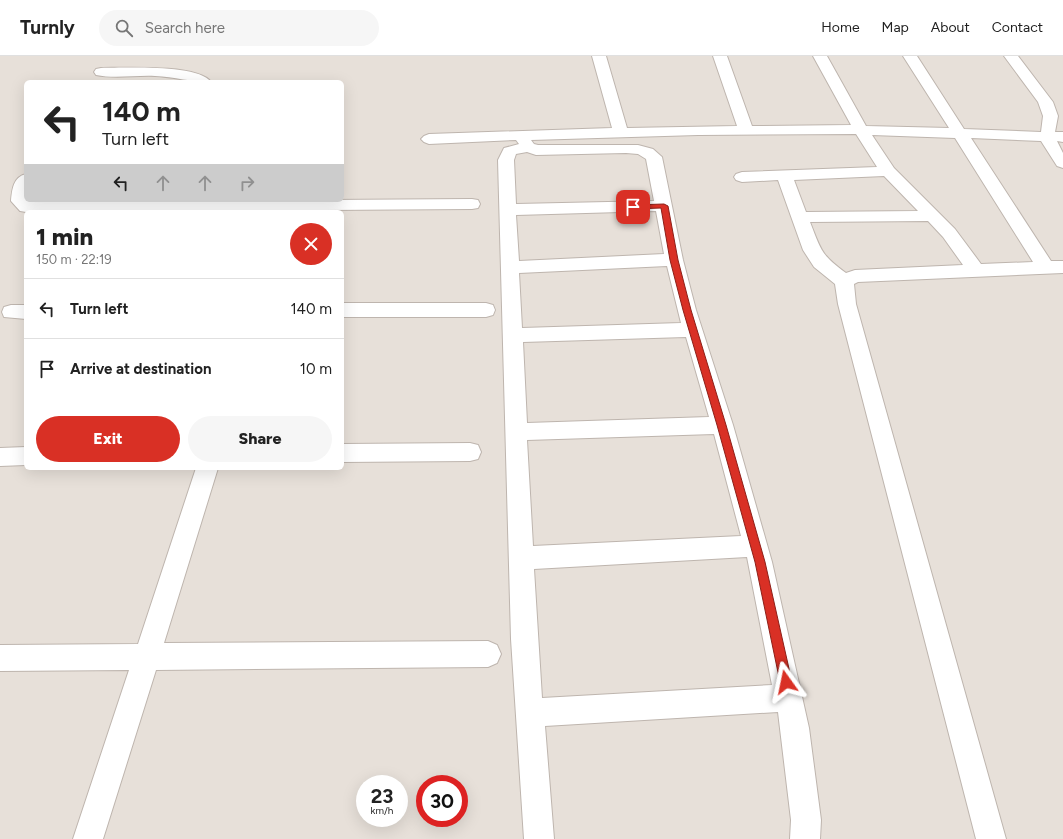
<!DOCTYPE html>
<meta charset="utf-8">
<style>
:root{--surface:#fff;--page:#f6f6f6;--text:#222;--muted:#767676;--line:#e0e0e0;--accent:#d93025}
body{margin:0;font-family:Figtree,sans-serif;background:var(--page);color:var(--text);height:100vh;display:flex;flex-direction:column;font-size:15px;white-space:nowrap}
*{box-sizing:border-box;margin:0}
p{font-size:13px;color:var(--muted)}
.icon{flex:none;width:22px;height:22px;fill:none;stroke:currentColor;stroke-width:2;stroke-linecap:round;stroke-linejoin:round}
.map{position:relative;flex:1;overflow:hidden}
.drawer{position:absolute;left:24px;top:154px;width:320px;height:260px;display:flex;flex-direction:column;background:var(--surface);border-radius:6px;box-shadow:0 4px 16px #0002}
.drawer>*{flex:none}
.guide{position:absolute;left:24px;top:24px;width:320px;height:122px;border-radius:6px;box-shadow:0 4px 16px #0002;background:#fff;color:var(--text);overflow:hidden}
.speed{position:absolute;left:356px;top:719px;display:flex;gap:8px;font-size:20px;font-weight:700;text-align:center}
.speed>*{display:grid;place-content:center;width:52px;height:52px;border-radius:50%;background:var(--surface);box-shadow:0 4px 16px #0002;line-height:1}
.speed small{font-size:10px;font-weight:400}
.speed .limit{border:6px solid #d22;background:#fff;color:#111}
.pin{position:absolute;display:grid;place-items:center;width:34px;height:34px;color:#fff;margin:-17px;border-radius:8px;box-shadow:0 2px 6px #0006}
.me{position:absolute;width:44px;margin:-22px;rotate:348deg;stroke-linejoin:round;filter:drop-shadow(0 0 3px #0008)}
.turn{display:flex;align-items:center;gap:14px;height:84px;padding:0 12px;font-size:18px}
.turn .icon{width:52px;height:52px;stroke-width:2.5}
.turn b{display:block;font-size:28px;line-height:34px}
.lanes{display:flex;align-items:center;height:38px;padding:0 12px;background:#0003;justify-content:center;gap:20px;direction:ltr}
.lanes .off{opacity:.35}
.round{display:grid;place-items:center;flex:none;width:42px;height:42px;border-radius:21px;background:var(--page)}
.headline{display:flex;align-items:center;justify-content:space-between;height:68px;padding:0 12px}
h1{font-size:24px;font-weight:800;line-height:30px}
.button{display:flex;gap:8px;margin-top:auto;padding:8px 12px}
.button a{flex:1;height:46px;border-radius:24px;background:var(--accent);color:#fff;font-size:16px;font-weight:800;line-height:46px;text-align:center}
.button a+a{background:var(--page);color:var(--text)}
ul{padding:0;list-style:none}
li{display:flex;align-items:center;gap:12px;height:60px;padding:0 12px;border-top:1px solid var(--line)}
li div{flex:1}
li b{display:block;font-size:15px}
li em{font-style:normal}
header{display:flex;align-items:center;gap:24px;box-sizing:border-box;height:56px;padding:0 20px;background:var(--surface);border-bottom:1px solid var(--line)}
header strong{font-size:19px}
nav{display:flex;gap:22px;margin-inline-start:auto;font-size:14px}
.search{width:280px;height:36px;background:var(--page);display:flex;align-items:center;gap:10px;box-sizing:border-box;padding:0 14px;border-radius:22px;color:var(--muted);font-size:15px}
.map>svg:first-child{display:block}
.residential{fill:#e7e0d9;fill-rule:evenodd}
.lines{fill:none;stroke-linecap:round;stroke-linejoin:round}
.minor-casing{stroke:#beb5ae;stroke-width:2}
.minor{fill:#fff;fill-rule:evenodd}
.route{fill:#d93025;stroke:#8d1f18}
</style>
<header>
<strong>Turnly</strong>
<div class="search"><svg class="icon" aria-label="search" viewBox="0 0 24 24"><circle cx="10" cy="10" r="6"/><path d="M15 15l6 6"/></svg>Search here</div>
<nav><a>Home</a><a>Map</a><a>About</a><a>Contact</a></nav>
</header>
<div class="map">
<svg width="1063" height="783" viewBox="0 0 1063 783">
<rect width="100%" height="100%" fill="#f3efeb"/>
<path class="residential" d="M0,0H1063V783H0ZM26,26H342V144H26ZM26,156H342V412H26ZM365,728H399V762H365ZM425,728H459V762H425Z"/>
<g class="lines">
<g class="minor-casing">
<g id="minor">
<path d="M592,0H606L627,72L737,70L713,0H727L752,70L851,69L813,0H827L866,70L949,72L903,0H917L964,73L1041,76L1043,60L1038,46L1004,0H1018L1053,46L1058,60L1055,76H1063V86L1057,85L1063,97V112L1057,110L1041,85L971,82L1051,205H1063V217L858,226L854,228L856,248L1006,783H976L838,248L835,228L814,211L803,194L778,124L742,126L736,124L734,121L736,118L742,116L877,111L856,78L698,79L531,84L534,88L538,89H638L653,93L662,101L683,204L696,254L733,369L772,506L809,672L821,764L820,783H790L791,764L778,656L545,670L554,783H524L511,583L498,104L504,92L519,88L516,84L429,88L424,86L421,83L424,80L429,78L612,72ZM872,79L955,82L1033,206L981,208L955,173L894,112ZM527,96L536,99L626,97L638,98L646,103L654,145L516,148L514,104L516,98ZM884,120L918,155L806,156L794,124ZM656,155L664,198L519,205L516,159ZM928,165L943,181L963,209L855,214L846,217C821,199 821,194 810,166ZM667,210L681,267L522,272L519,217ZM686,281L709,361L527,367L523,286ZM714,378L741,480L533,490L527,384ZM747,501L772,629L542,642L534,513Z"/>
<path d="M101,12C123,12 198,8 211,26C192,26 174,21 155,20C136,19 114,23 96,19L94,16L96,13Z"/>
<path d="M26,118V144L30,146L472,143L478,144L480,148L478,152L472,153L26,156L20,155L11,145C12,134 13,121 26,118Z"/>
<polygon points="342,247 486,247 493,249 495,254 493,259 486,261 342,261"/>
<polygon points="11,249 26,249 26,263 4,261 2,256 4,251"/>
<polygon points="470,387 478,389 481,396 478,403 470,405 342,406 342,388"/>
<polygon points="26,391 26,409 0,410 0,392"/>
<polygon points="196,412 218,412 164,587 488,585 497,589 501,598 497,607 488,611 156,614 103,783 73,783 129,614 0,615 0,589 138,588"/>
</g>
</g>
<use href="#minor" class="minor"/>
</g>
<polygon class="route" points="664,148 668,150 678,204 691,254 726,369 765,506 792,626 790,630 786,632 782,630 780,626 755,506 717,369 683,254 670,204 661,152 633,153 630,151 633,149"/>
</svg>
<div class="speed"><div>23<small>km/h</small></div><div class="limit">30</div></div>
<div class="pin" style="left:633px;top:151px;background:#d93025"><svg class="icon" aria-label="arrive" viewBox="0 0 24 24"><path d="M6 21V4h12l-3 4 3 4H6"/></svg></div>
<svg class="me" style="left:786px;top:626px" viewBox="-20 -20 40 40"><path d="M0-17L14 15 0 8-14 15z" fill="#d93025" stroke="#fff" stroke-width="4"/></svg>
<div class="guide">
<div class="turn"><svg class="icon" aria-label="left" viewBox="0 0 24 24"><path d="M17 20v-9H6M10 6l-5 5 5 5"/></svg><div><b>140 m</b>Turn left</div></div>
<div class="lanes"><svg class="icon" aria-label="left" viewBox="0 0 24 24"><path d="M17 20v-9H6M10 6l-5 5 5 5"/></svg><svg class="icon off" aria-label="ahead" viewBox="0 0 24 24"><path d="M12 20V5M6 11l6-6 6 6"/></svg><svg class="icon off" aria-label="ahead" viewBox="0 0 24 24"><path d="M12 20V5M6 11l6-6 6 6"/></svg><svg class="icon off" aria-label="right" viewBox="0 0 24 24"><path d="M7 20v-9h11M14 6l5 5-5 5"/></svg></div>
</div>
<section class="drawer">
<div class="headline"><div><h1>1 min</h1><p>150 m · 22:19</p></div><a class="round" style="background:#d93025;color:#fff"><svg class="icon" aria-label="close" viewBox="0 0 24 24"><path d="M6 6l12 12M18 6L6 18"/></svg></a></div>
<ul>
<li><svg class="icon" aria-label="left" viewBox="0 0 24 24"><path d="M17 20v-9H6M10 6l-5 5 5 5"/></svg><div><b>Turn left</b></div><em>140 m</em></li>
<li><svg class="icon" aria-label="arrive" viewBox="0 0 24 24"><path d="M6 21V4h12l-3 4 3 4H6"/></svg><div><b>Arrive at destination</b></div><em>10 m</em></li>
</ul>
<div class="button"><a>Exit</a><a>Share</a></div>
</section>
</div>
